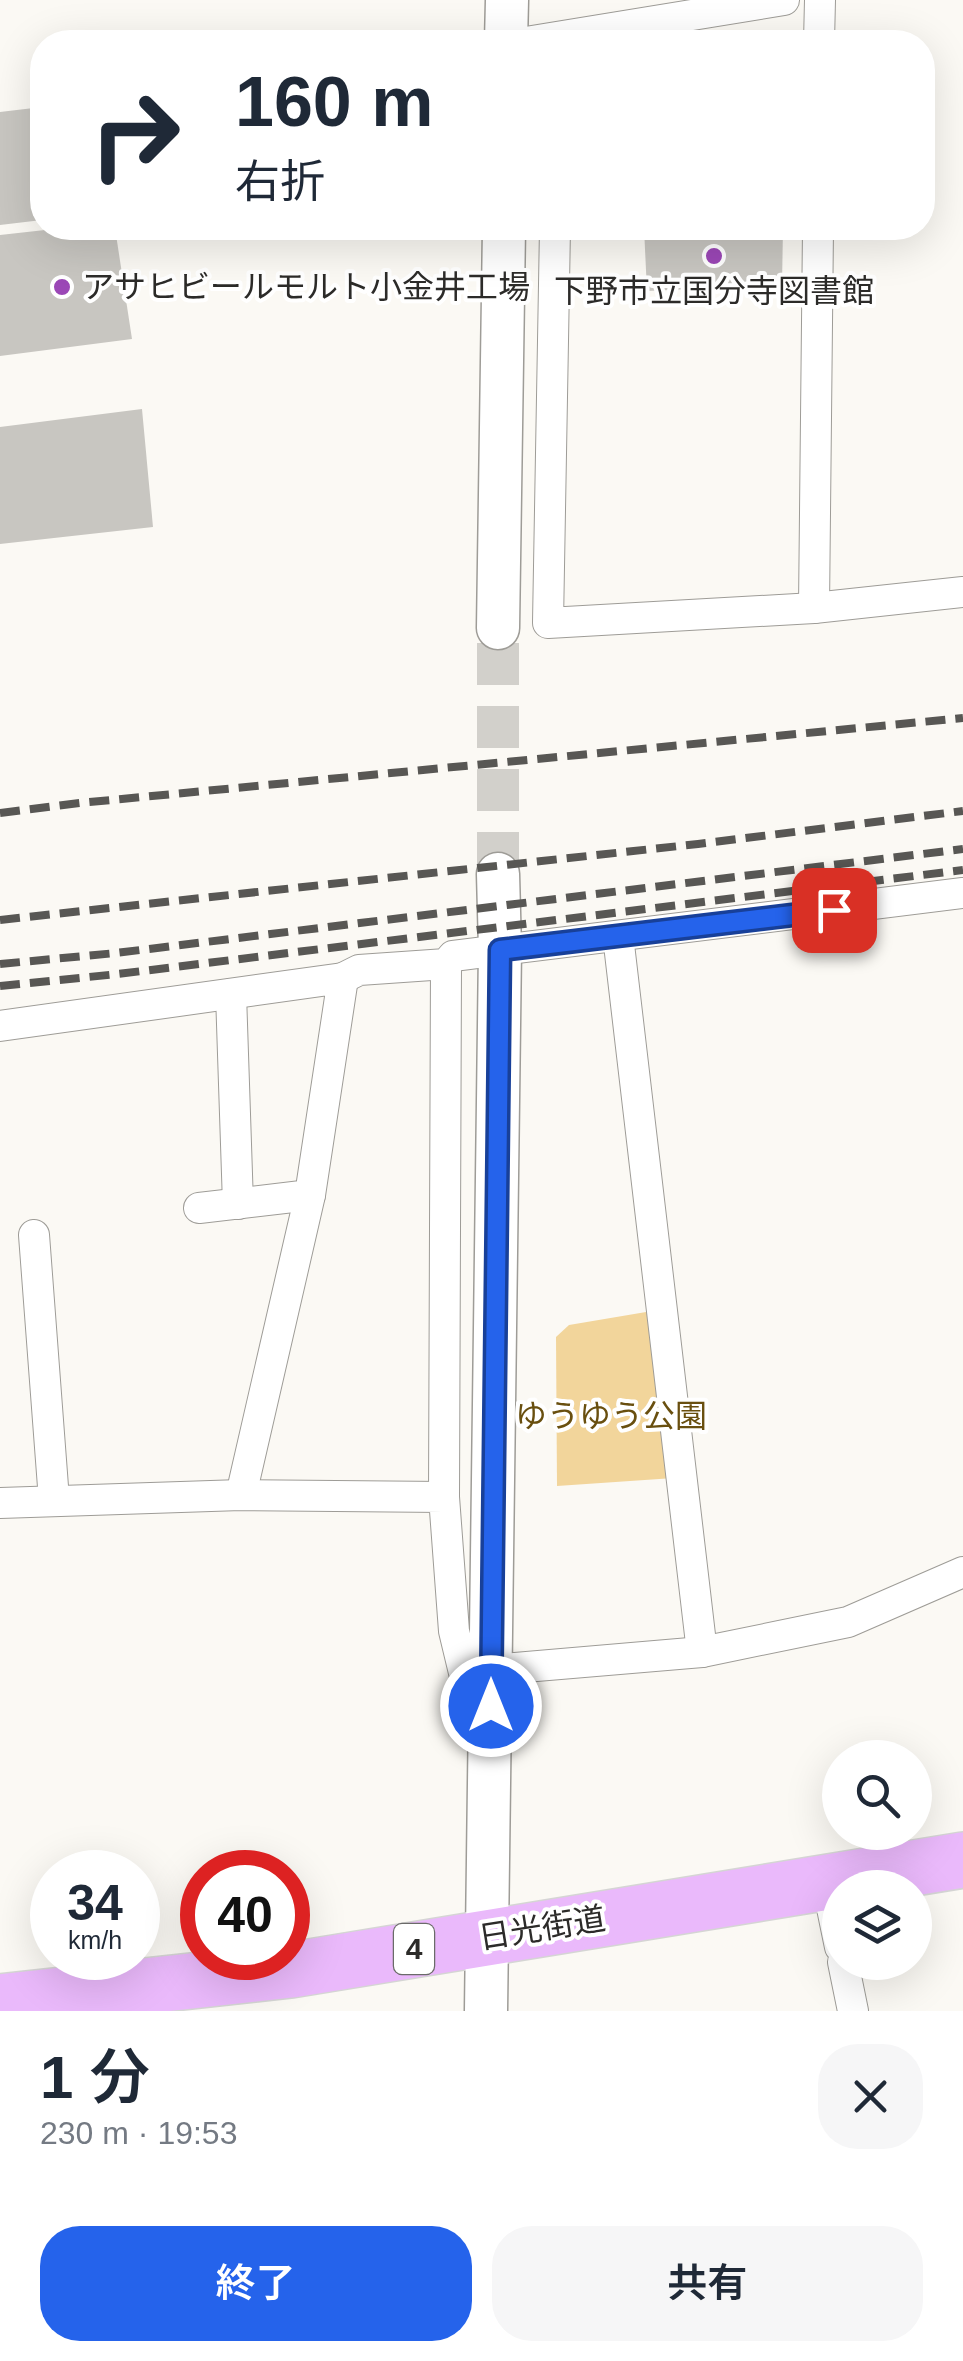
<!DOCTYPE html>
<html lang="ja">
<meta charset="utf-8">
<style>
:root{--surface:#fff;--page:#f6f6f7;--text:#1f2937;--muted:#747a83;--accent:#2563eb}
body{margin:0;font-family:Helvetica,"Noto Sans JP",sans-serif;background:var(--page);color:var(--text);height:100vh;display:flex;flex-direction:column;font-size:38px;white-space:nowrap}
*{box-sizing:border-box;margin:0}
p{font-size:32px;color:var(--muted)}
.icon{flex:none;width:55px;height:55px;fill:none;stroke:currentColor;stroke-width:2;stroke-linecap:round;stroke-linejoin:round}
.map{position:relative;height:2011px;overflow:hidden}
.sheet{display:flex;flex-direction:column;background:var(--surface);flex:1}
.sheet>*{flex:none}
.hud{position:absolute;left:30px;top:30px;width:905px;height:210px;border-radius:40px;box-shadow:0 10px 40px #0002;background:#fff;color:var(--text);overflow:hidden}
.controls{position:absolute;left:822px;top:1740px;display:grid;gap:20px}
.controls a{display:grid;place-items:center;width:110px;height:110px;border-radius:50%;background:var(--surface);box-shadow:0 10px 40px #0002;font-size:50px}
.speed{position:absolute;left:30px;top:1850px;display:flex;gap:20px;font-size:50px;font-weight:700;text-align:center}
.speed>*{display:grid;place-content:center;width:130px;height:130px;border-radius:50%;background:var(--surface);box-shadow:0 10px 40px #0002;line-height:1}
.speed small{font-size:25px;font-weight:400}
.speed .limit{border:15px solid #d22;background:#fff;color:#111}
.pin{position:absolute;display:grid;place-items:center;width:85px;height:85px;color:#fff;margin:-42px;border-radius:20px;box-shadow:0 5px 15px #0006}
.me{position:absolute;width:110px;margin:-55px;rotate:0deg;stroke-linejoin:round;filter:drop-shadow(0 0 8px #0008)}
.turn{display:flex;align-items:center;gap:35px;height:210px;padding:0 40px;font-size:45px}
.turn .icon{width:130px;height:130px;stroke-width:2.5}
.turn b{display:block;font-size:70px;line-height:85px}
.round{display:grid;place-items:center;flex:none;width:105px;height:105px;border-radius:40px;background:var(--page)}
.overview{display:flex;align-items:center;justify-content:space-between;height:170px;padding:0 40px}
h1{font-size:60px;font-weight:600;line-height:75px}
.cta{display:flex;gap:20px;margin-top:auto;padding:20px 40px}
.cta a{flex:1;height:115px;border-radius:40px;background:var(--accent);color:#fff;font-size:40px;font-weight:600;line-height:115px;text-align:center}
.cta a+a{background:var(--page);color:var(--text)}
.map>svg:first-child{display:block}
.green{fill:#f2d59b}
.building{fill:#c8c6c1}
.lines{fill:none;stroke-linecap:round;stroke-linejoin:round}
.secondary-tunnel{stroke:#d2d0cb;stroke-width:42;stroke-dasharray:42 21;stroke-linecap:butt}
.street-casing{stroke:#9e9c97;stroke-width:32}
.secondary-casing{stroke:#9e9c97;stroke-width:45}
.highway-casing{stroke:#d5d5d4;stroke-width:58}
.street{stroke:#fff;stroke-width:30}
.secondary{stroke:#fff;stroke-width:42}
.highway{stroke:#eab9fb;stroke-width:55}
.rail{stroke:#585754;stroke-width:8;stroke-dasharray:20 10;stroke-linecap:butt}
.route-casing{stroke:#184099;stroke-width:25}
.route{stroke:#2563eb;stroke-width:18}
.poi-dot{fill:#9b47b6;stroke:#fff;stroke-width:4}
.labels{text-anchor:middle;stroke-width:8;stroke-linejoin:round;paint-order:stroke}
.shield{fill:#fff;stroke:#6b6b69;stroke-width:2.5}
.shield-label{font-size:30px;font-weight:bold;fill:#2c2b29}
.poi-label{font-size:32px;fill:#2c2b29;stroke:#fff;text-anchor:start}
.park-label{font-size:32px;fill:#694f0f;stroke:#fff}
.street-label{font-size:32px;fill:#2c2b29;stroke:#fff}
</style>
<div class="map">
<svg width="963" height="2011" viewBox="0 0 963 2011">
<rect width="100%" height="100%" fill="#fbf9f4"/>
<polygon class="green" points="652,1311 674,1478 557,1486 556,1337 569,1325"/>
<g class="building">
<polygon points="42,107 42,220 0,225 0,112"/>
<polygon points="63,228 115,228 132,339 0,356 0,235"/>
<polygon points="644,228 783,228 782,285 647,291"/>
<polygon points="142,409 153,527 0,544 0,427"/>
</g>
<g class="lines">
<polyline class="secondary-tunnel" points="498,874 498,628"/>
<g class="street-casing">
<g id="street">
<polyline points="526,42 784,0"/>
<polyline points="819,42 820,0"/>
<polyline points="555,228 548,623 814,608 963,592"/>
<polyline points="814,608 818,228"/>
<polyline points="618,936 702,1652"/>
<polyline points="343,978 359,970 446,964 453,956 963,893"/>
<polyline points="231,994 238,1204"/>
<polyline points="0,1026 343,978 310,1195 199,1208"/>
<polyline points="34,1235 54,1500"/>
<polyline points="241,1495 310,1195"/>
<polyline points="444,1497 446,964"/>
<polyline points="0,1503 241,1495 444,1497 454,1631 478,1731"/>
<polyline points="491,1670 702,1652 848,1622 963,1572"/>
<polyline points="827,1884 840,1947"/>
<polyline points="843,1962 853,2011"/>
</g>
</g>
<g class="secondary-casing">
<g id="secondary">
<polyline points="506,42 507,0"/>
<polyline points="498,628 504,228"/>
<polyline points="486,2011 500,949 498,874"/>
</g>
</g>
<g class="highway-casing">
<polyline id="highway" points="0,2002 291,1970 963,1860"/>
</g>
<use href="#street" class="street"/>
<use href="#secondary" class="secondary"/>
<use href="#highway" class="highway"/>
<g class="rail">
<polyline points="0,813 80,803 963,718"/>
<polyline points="0,920 698,844 963,811"/>
<polyline points="0,964 116,953 963,849"/>
<polyline points="0,986 118,974 963,870"/>
</g>
</g>
<g class="lines">
<g class="route-casing">
<polyline id="route" points="491,1706 500,950 834,910"/>
</g>
<use href="#route" class="route"/>
</g>
<g class="poi-dot">
<circle cx="714" cy="256" r="10"/>
<circle cx="62" cy="287" r="10"/>
</g>
<g class="labels">
<rect class="shield" x="394" y="1924" width="40" height="50" rx="8"/>
<g class="shield-label">
<text x="414" y="1959">4</text>
</g>
<g class="poi-label">
<text x="82" y="298">アサヒビールモルト小金井工場</text>
<text x="714" y="302" text-anchor="middle">下野市立国分寺図書館</text>
</g>
<g class="park-label">
<text x="611" y="1427">ゆうゆう公園</text>
</g>
<g class="street-label">
<text transform="translate(542 1928) rotate(-9)" y="11">日光街道</text>
</g>
</g>
</svg>
<div class="controls">
<a><svg class="icon" aria-label="search" viewBox="0 0 24 24"><circle cx="10" cy="10" r="6"/><path d="M15 15l6 6"/></svg></a>
<a><svg class="icon" aria-label="layers" viewBox="0 0 24 24"><path d="M12 4l9 5-9 5-9-5zM3 14l9 5 9-5"/></svg></a>
</div>
<div class="speed"><div>34<small>km/h</small></div><div class="limit">40</div></div>
<div class="pin" style="left:834px;top:910px;background:#d93025"><svg class="icon" aria-label="arrive" viewBox="0 0 24 24"><path d="M6 21V4h12l-3 4 3 4H6"/></svg></div>
<svg class="me" style="left:491px;top:1706px" viewBox="-20 -20 40 40"><circle r="17" fill="#2563eb" stroke="#fff" stroke-width="3"/><path d="M0-11L8 9 0 5-8 9z" fill="#fff"/></svg>
<div class="hud">
<div class="turn"><svg class="icon" aria-label="right" viewBox="0 0 24 24"><path d="M7 20v-9h11M14 6l5 5-5 5"/></svg><div><b>160 m</b>右折</div></div>
</div>
</div>
<section class="sheet">
<div class="overview"><div><h1>1 分</h1><p>230 m · 19:53</p></div><a class="round"><svg class="icon" aria-label="close" viewBox="0 0 24 24"><path d="M6 6l12 12M18 6L6 18"/></svg></a></div>
<div class="cta"><a>終了</a><a>共有</a></div>
</section>
